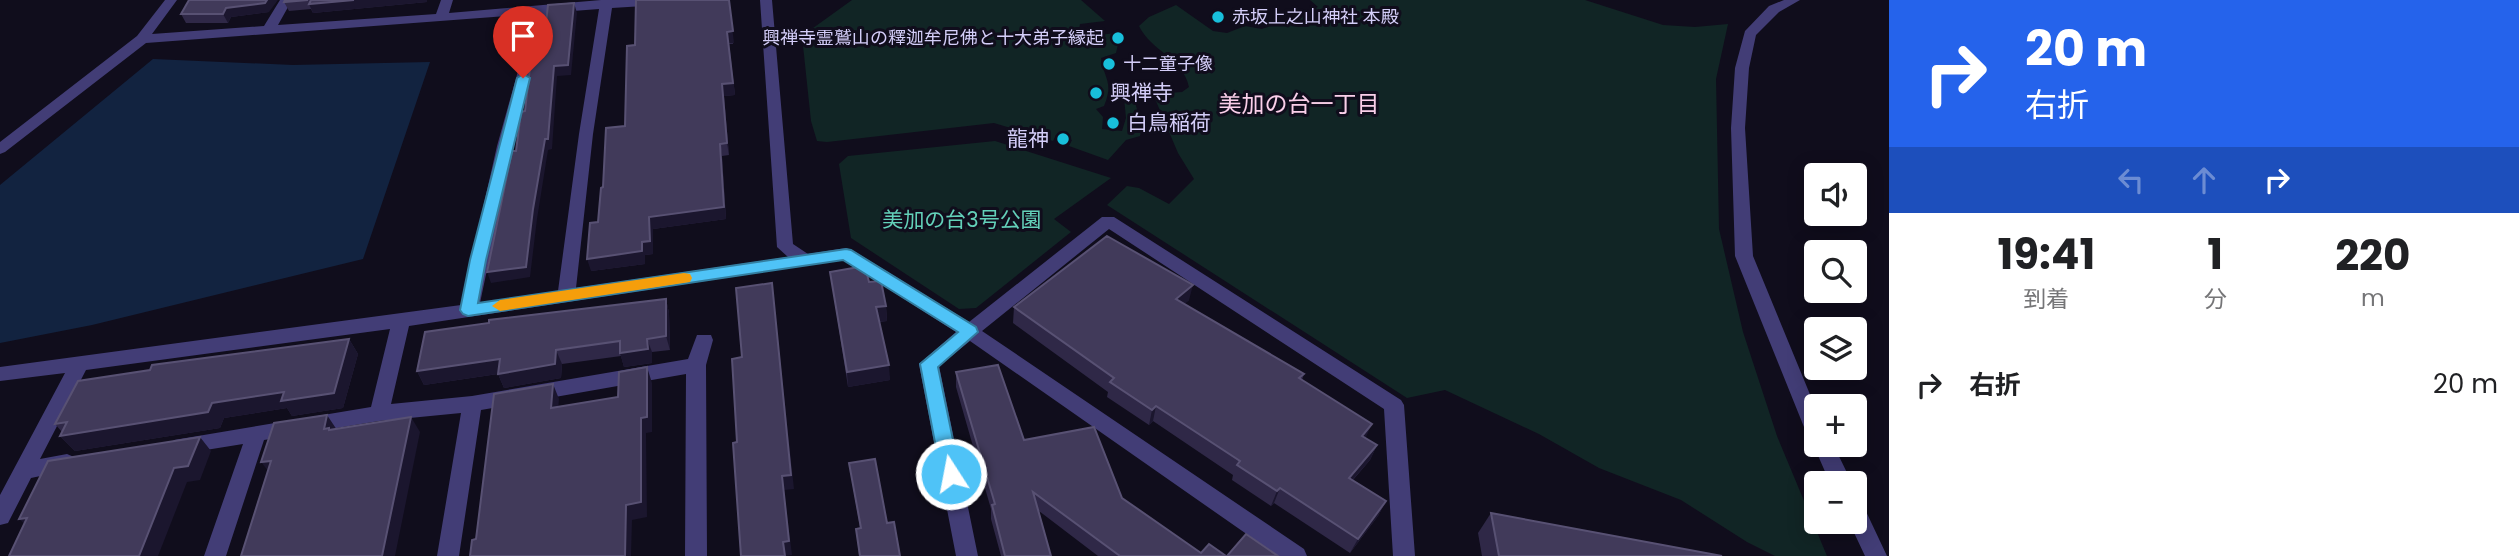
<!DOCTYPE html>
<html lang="ja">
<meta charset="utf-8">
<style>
:root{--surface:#fff;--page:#f2f2f2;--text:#202124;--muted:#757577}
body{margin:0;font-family:Poppins,"Noto Sans JP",sans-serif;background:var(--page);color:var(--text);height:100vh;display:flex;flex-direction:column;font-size:26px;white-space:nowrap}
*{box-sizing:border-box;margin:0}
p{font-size:23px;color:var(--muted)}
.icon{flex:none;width:38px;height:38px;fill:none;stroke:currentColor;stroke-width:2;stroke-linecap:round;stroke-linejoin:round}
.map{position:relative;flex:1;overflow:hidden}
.drawer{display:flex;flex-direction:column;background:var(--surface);width:630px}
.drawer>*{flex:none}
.banner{background:#2563eb;color:#fff;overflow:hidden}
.tools{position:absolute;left:1804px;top:163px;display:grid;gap:14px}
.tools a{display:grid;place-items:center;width:63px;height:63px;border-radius:7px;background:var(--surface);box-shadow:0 4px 18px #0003;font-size:35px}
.pin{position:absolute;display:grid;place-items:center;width:60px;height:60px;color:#fff;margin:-72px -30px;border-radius:50% 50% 50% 0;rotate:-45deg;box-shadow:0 0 7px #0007}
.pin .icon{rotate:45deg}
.me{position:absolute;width:77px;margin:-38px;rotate:349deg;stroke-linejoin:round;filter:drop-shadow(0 0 5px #0008)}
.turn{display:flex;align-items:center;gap:24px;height:147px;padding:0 21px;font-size:32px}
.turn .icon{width:91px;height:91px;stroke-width:2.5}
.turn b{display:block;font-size:49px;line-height:60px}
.lanes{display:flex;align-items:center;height:66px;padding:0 21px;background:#0003;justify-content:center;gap:35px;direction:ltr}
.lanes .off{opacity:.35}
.eta{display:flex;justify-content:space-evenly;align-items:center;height:119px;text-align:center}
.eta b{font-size:42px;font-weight:700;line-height:49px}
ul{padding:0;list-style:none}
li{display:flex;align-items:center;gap:21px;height:105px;padding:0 21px}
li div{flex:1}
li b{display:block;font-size:26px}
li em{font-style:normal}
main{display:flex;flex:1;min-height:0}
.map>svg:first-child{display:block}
.green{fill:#112525}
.water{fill:#122340}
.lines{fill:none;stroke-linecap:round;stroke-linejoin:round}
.minor{fill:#423d76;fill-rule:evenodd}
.wall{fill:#2f2847}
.shaded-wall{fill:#1b162e}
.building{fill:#413a5a;stroke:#585173;stroke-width:2}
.route{fill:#4fc3f7;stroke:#337fa1;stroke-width:2}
.slow{fill:#f59e0b}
.poi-dot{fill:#18bfdb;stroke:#100d1c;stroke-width:2.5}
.labels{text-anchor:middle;stroke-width:6;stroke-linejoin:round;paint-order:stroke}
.far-poi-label{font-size:18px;fill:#d4cef9;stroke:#100d1c;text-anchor:start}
.poi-label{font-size:21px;fill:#d4cef9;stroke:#100d1c;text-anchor:start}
.park-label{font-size:21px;fill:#63d0b9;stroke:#100d1c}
.neighbourhood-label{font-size:23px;fill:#facfe9;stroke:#100d1c}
</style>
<main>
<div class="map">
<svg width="1889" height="556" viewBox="0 0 1889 556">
<rect width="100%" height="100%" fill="#100d1c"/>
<g class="green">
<path d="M852,0H1081L1105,21L1080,24L1079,30L1089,36L1117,33L1119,40L1116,53L1101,58C1104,79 1114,82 1104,106L1096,109L1103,117L1102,129L1122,131L1126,118L1123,87L1131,89L1142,126L1140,136L1126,140L1108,160L1069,146L1072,140L1056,135L1053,141L994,123L827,142L817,141L811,121L802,36Z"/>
<path d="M1310,0H1585L1663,25L1695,27L1728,24L1716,79L1719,229L1743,332L1777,436L1827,556H1775L1747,542L1681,500L1599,468L1539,434L1445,390L1407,398L1107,205L1127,186L1139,188L1169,204L1194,179L1178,153L1153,94L1182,92L1189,87C1183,58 1151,51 1139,26L1149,17L1176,5L1213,31L1227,33L1245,26L1262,29L1318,7Z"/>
<polygon points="995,141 1111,178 1054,219 1071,232 976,308 959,309 851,238 839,164 848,156"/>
</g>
<polygon class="water" points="153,59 293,65 430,62 363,259 92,325 0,343 0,185"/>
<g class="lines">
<g class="minor">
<path d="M165,0H177L152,34L264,26L280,0H292L278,25L436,14L441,0H453L449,13L601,0H682L676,4L612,8L593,134L576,288L788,257L777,247L760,0H772L793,244L808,254L846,248L852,250L969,322L1102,217H1114L1401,400L1404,405L1415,556H1393L1384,409L1109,229L982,331L1304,549L1307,556H1278L970,341L939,366L978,556H956L919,364L956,332L843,260L409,326L391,404L472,396L688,359L697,335H711L713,340L706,365L707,556H685L686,374L481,410L459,556H437L461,413L379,421L264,440L226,556H204L243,444L181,454L174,452L171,446L174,440L371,407L390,329L86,370L40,459L67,454L74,457L77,463L74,469L31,478L8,523L0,525V495L65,373L0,381V367L461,305L497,146L534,14L146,43L5,152L0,154V142L137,36ZM599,9L579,134L558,291L480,303L513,146L547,13Z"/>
<polygon points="1784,0 1800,0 1779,12 1756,35 1749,68 1745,128 1753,256 1816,409 1816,444 1833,444 1852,483 1830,483 1813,444 1815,440 1809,438 1806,432 1735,256 1731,128 1735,68 1745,31 1769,6"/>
<polygon points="1855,503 1863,505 1887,556 1865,556 1849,522 1855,522"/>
</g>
</g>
<g class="wall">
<polygon points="285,0 427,0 427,2 313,13 311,9 289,11 284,2"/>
<polygon points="269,12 231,17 228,23 186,23 181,14"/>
<polygon points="729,43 735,95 724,96 729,155 722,156 726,219 653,229 653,254 645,255 645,264 591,271 603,187 625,126 627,46 734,43"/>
<polygon points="830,272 869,282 886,306 887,321 879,322 890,380 848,387"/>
<polygon points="666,299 669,313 670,350 652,352 652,363 624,367 621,356 562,364 561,378 504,388 498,374 424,385 417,371"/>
<polygon points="1189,300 1184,304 1304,374 1302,380 1366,438 1377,445 1370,460 1353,480 1386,501 1378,516 1350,553 1274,503 1271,506 1232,480 1233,475 1153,421 1149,425 1107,397 1108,392 1013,323 1014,307"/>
<polygon points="349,339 358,354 343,408 292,416 287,408 224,418 220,428 75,451 60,436 62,432 55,424 150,370"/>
<polygon points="956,372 1024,440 1122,498 1201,553 1226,556 1098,556 1039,511 1051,556 1001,556 991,519 991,509 956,387"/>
<polygon points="849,463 887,523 900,556 859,556 856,529 860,528"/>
<polygon points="1491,513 1722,556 1482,556 1478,533"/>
</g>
<g class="shaded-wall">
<polygon points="267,0 278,0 269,12 231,17 228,23 223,14 226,8"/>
<polygon points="354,0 427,0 427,2 313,13 309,4"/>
<polygon points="729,0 734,43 729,43 735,95 724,96 729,155 727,143 722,84"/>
<polygon points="574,3 577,13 571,75 557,76 552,149 548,150 537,219 530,277 491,283 487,272 533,209 545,139 554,66"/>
<polygon points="720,144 722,156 726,219 653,229 653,254 645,255 645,264 591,271 587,259 642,242 649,217"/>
<polygon points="772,283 794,489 784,490 792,555 785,556 783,542 782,476"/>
<polygon points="1193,285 1189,300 1173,315 1176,299"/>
<polygon points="666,299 669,313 670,350 666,336"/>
<polygon points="886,306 887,321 877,322 876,307"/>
<polygon points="349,339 358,354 343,408 292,416 287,408 224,418 220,428 75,451 60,436 212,403"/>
<polygon points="647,339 652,352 652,363 624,367 620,353"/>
<polygon points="556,350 562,364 561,378 504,388 498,374 504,373 424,385 417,371"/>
<polygon points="889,365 890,380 848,387 847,372"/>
<polygon points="647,367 652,383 652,432 646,433 647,517 632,520 631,556 625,556 626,505 641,418"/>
<polygon points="553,384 559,399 557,423 551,408"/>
<polygon points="1156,406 1153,421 1149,425 1152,410"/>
<polygon points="327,415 337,430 324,429"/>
<polygon points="411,417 420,432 395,556 382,556"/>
<polygon points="1372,424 1365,439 1362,436"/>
<polygon points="200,437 211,451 200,480 187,482 158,556 139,556 174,468"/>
<polygon points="1377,445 1370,460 1342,492 1349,478"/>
<polygon points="271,461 273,477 261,462"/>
<polygon points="1280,488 1274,503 1271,506 1277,491"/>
<polygon points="1386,501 1378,516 1350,553 1358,539"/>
<polygon points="27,518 35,533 19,519"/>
</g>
<g class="building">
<polygon points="189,0 267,0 265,3 226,8 223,14 181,14"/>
<polygon points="285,0 308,0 284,2"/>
<polygon points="311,0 354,0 309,4"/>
<polygon points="636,0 729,0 733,31 727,32 733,83 722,84 727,143 720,144 724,207 649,217 650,241 642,242 642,251 587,259 590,223 598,222 601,188 603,187 606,128 625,126 627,46 635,45"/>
<polygon points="574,3 568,65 554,66 548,139 545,139 533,209 526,267 487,272 512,151 516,151 521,112 525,111 530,68 535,48 543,49 548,5"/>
<polygon points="1107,236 1193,285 1176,299 1304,374 1299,378 1372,424 1362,436 1377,445 1349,478 1386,501 1358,539 1280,488 1277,491 1237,465 1240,461 1156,406 1152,410 1110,382 1114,378 1014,307"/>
<polygon points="865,266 869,282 881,281 886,306 876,307 889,365 847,372 830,272"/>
<polygon points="772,283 791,475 782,476 789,541 783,542 785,556 741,556 733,443 737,442 732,359 742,357 736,288"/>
<polygon points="666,299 666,336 647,339 648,349 620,353 620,341 556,350 555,364 498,374 500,359 417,371 425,332 489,323 489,320"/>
<polygon points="349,339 334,393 281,401 284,392 212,403 208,412 60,436 67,422 55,424 78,381 150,370 152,365"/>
<polygon points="998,365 1024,440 1094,427 1122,498 1201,553 1209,544 1226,556 1120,556 1033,492 1051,556 1005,556 992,505 995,504 956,372"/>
<polygon points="647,367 647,417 641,418 641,502 626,505 625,556 470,556 472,540 476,539 494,394 553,384 551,408 618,397 619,372"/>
<polygon points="327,415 324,429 329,428 329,430 411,417 382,556 241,556 271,461 261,462 274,423"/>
<polygon points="200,437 188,466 174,468 139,556 9,556 27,518 19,519 48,461"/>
<polygon points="875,459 887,523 894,522 900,556 860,556 856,529 861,528 849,463"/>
<polygon points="1491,513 1722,556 1499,556"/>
<polygon points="1246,534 1278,556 1227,556"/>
</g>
<polygon class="route" points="523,74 530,78 486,260 478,303 846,249 851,250 976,327 978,332 938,367 960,474 957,480 951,482 944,480 941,474 920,364 958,332 843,260 468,316 463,314 460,310 470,260 517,78"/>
<polygon class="slow" points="684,273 690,274 692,278 690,282 500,311 492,306 500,300"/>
<g class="poi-dot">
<circle cx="1218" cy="17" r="7"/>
<circle cx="1118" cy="38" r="7"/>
<circle cx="1109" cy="64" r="7"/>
<circle cx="1096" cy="93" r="7"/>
<circle cx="1113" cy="123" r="7"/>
<circle cx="1063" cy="139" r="7"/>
</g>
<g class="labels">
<g class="far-poi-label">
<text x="1232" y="23">赤坂上之山神社 本殿</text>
<text x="1104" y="44" text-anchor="end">興禅寺霊鷲山の釋迦牟尼佛と十大弟子縁起</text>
<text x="1123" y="70">十二童子像</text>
</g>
<g class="poi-label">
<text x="1110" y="100">興禅寺</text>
<text x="1127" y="130">白鳥稲荷</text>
<text x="1049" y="146" text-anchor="end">龍神</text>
</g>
<g class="park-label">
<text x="962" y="227">美加の台3号公園</text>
</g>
<g class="neighbourhood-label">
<text x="1299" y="112">美加の台一丁目</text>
</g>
</g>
</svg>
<div class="tools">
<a><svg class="icon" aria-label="sound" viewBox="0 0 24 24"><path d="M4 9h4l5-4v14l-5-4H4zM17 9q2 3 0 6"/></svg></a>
<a><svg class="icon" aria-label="search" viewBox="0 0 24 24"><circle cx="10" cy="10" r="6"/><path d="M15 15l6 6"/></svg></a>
<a><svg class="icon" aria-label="layers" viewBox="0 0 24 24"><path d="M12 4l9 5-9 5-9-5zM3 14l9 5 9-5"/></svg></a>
<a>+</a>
<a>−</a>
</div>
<div class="pin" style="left:523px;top:78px;background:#d93025"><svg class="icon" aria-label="arrive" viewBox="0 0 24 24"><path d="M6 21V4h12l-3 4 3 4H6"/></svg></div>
<svg class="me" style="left:951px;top:474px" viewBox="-20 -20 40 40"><circle r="17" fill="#4fc3f7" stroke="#fff" stroke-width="3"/><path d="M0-11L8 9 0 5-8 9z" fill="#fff"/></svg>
</div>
<section class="drawer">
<div class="banner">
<div class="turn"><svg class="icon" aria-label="right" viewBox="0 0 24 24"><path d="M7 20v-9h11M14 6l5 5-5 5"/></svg><div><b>20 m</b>右折</div></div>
<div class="lanes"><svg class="icon off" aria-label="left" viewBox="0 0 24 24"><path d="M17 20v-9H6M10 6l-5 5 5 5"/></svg><svg class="icon off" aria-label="ahead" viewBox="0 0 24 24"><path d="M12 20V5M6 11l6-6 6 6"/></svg><svg class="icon" aria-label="right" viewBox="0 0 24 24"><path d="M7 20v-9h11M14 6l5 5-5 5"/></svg></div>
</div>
<div class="eta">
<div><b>19:41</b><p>到着</p></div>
<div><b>1</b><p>分</p></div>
<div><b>220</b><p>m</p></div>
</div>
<ul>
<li><svg class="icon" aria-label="right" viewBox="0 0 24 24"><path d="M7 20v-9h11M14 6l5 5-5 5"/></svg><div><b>右折</b></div><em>20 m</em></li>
</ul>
</section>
</main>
